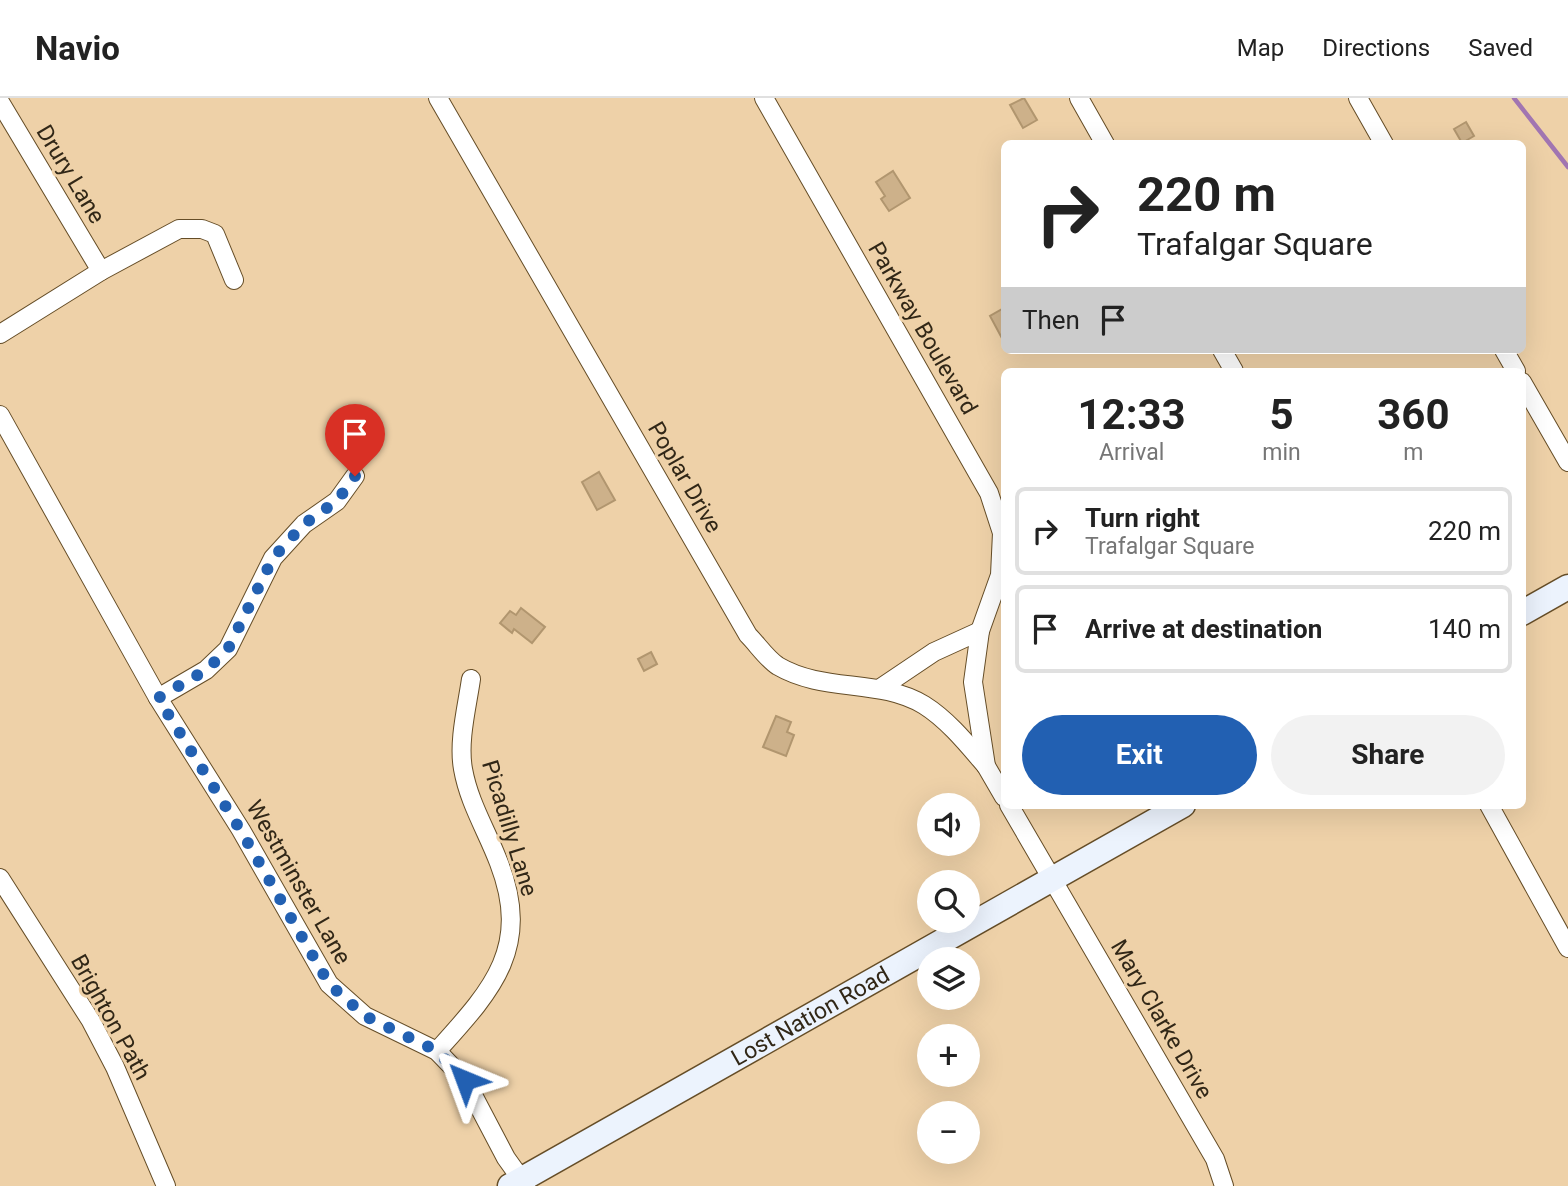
<!DOCTYPE html>
<meta charset="utf-8">
<style>
:root{--surface:#fff;--page:#f2f2f2;--text:#222;--muted:#767676;--line:#e0e0e0;--accent:#2260b2}
body{margin:0;font-family:Roboto,sans-serif;background:var(--page);color:var(--text);height:100vh;display:flex;flex-direction:column;font-size:26px;white-space:nowrap}
*{box-sizing:border-box;margin:0}
p{font-size:23px;color:var(--muted)}
.icon{flex:none;width:38px;height:38px;fill:none;stroke:currentColor;stroke-width:2;stroke-linecap:round;stroke-linejoin:round}
.map{position:relative;flex:1;overflow:hidden}
.side{position:absolute;left:1001px;top:270px;width:525px;height:441px;display:flex;flex-direction:column;background:var(--surface);border-radius:10px;box-shadow:0 7px 28px #0002}
.side>*{flex:none}
.top-card{position:absolute;left:1001px;top:42px;width:525px;height:214px;border-radius:10px;box-shadow:0 7px 28px #0002;background:#fff;color:var(--text);overflow:hidden}
.fabs{position:absolute;left:917px;top:695px;display:grid;gap:14px}
.fabs a{display:grid;place-items:center;width:63px;height:63px;border-radius:50%;background:var(--surface);box-shadow:0 7px 28px #0002;font-size:35px}
.pin{position:absolute;display:grid;place-items:center;width:60px;height:60px;color:#fff;margin:-72px -30px;border-radius:50% 50% 50% 0;rotate:-45deg;box-shadow:0 0 7px #0007}
.pin .icon{rotate:45deg}
.me{position:absolute;width:77px;margin:-38px;rotate:316deg;stroke-linejoin:round;filter:drop-shadow(0 0 5px #0008)}
.turn{display:flex;align-items:center;gap:24px;height:147px;padding:0 21px;font-size:32px}
.turn .icon{width:91px;height:91px;stroke-width:2.5}
.turn b{display:block;font-size:49px;line-height:60px}
.then{display:flex;align-items:center;height:66px;padding:0 21px;background:#0003;gap:14px;font-size:26px}
.eta{display:flex;justify-content:space-evenly;align-items:center;height:119px;text-align:center}
.eta b{font-size:42px;font-weight:700;line-height:49px}
.button{display:flex;gap:14px;margin-top:auto;padding:14px 21px}
.button a{flex:1;height:80px;border-radius:42px;background:var(--accent);color:#fff;font-size:28px;font-weight:700;line-height:80px;text-align:center}
.button a+a{background:var(--page);color:var(--text)}
ul{padding:0;list-style:none}
li{display:flex;align-items:center;gap:21px;height:88px;margin:0 14px 10px;padding:0 7px;border:4px solid var(--line);border-radius:10px}
li div{flex:1}
li b{display:block;font-size:26px}
li em{font-style:normal}
header{display:flex;align-items:center;gap:42px;box-sizing:border-box;height:98px;padding:0 35px;background:var(--surface);border-bottom:2px solid var(--line)}
header strong{font-size:33px}
nav{display:flex;gap:38px;margin-inline-start:auto;font-size:24px}
.map>svg:first-child{display:block}
.lines{fill:none;stroke-linecap:round;stroke-linejoin:round}
.stream{stroke:#a175b1;stroke-width:4.5}
.building{fill:#cdb18a;stroke:#b1966f;stroke-width:2}
.street-casing{stroke:#654d27;stroke-width:20}
.secondary-casing{stroke:#654d27;stroke-width:27}
.street{stroke:#fff;stroke-width:18}
.secondary{stroke:#ecf3fd;stroke-width:24}
.route{stroke:#2260b2;stroke-width:12;stroke-dasharray:0 21.6}
.labels{text-anchor:middle;stroke-width:6;stroke-linejoin:round;paint-order:stroke}
.street-label{font-size:23px;fill:#312717;stroke:#eed1a8}
</style>
<header>
<strong>Navio</strong>
<nav><a>Map</a><a>Directions</a><a>Saved</a></nav>
</header>
<div class="map">
<svg width="1568" height="1088" viewBox="0 0 1568 1088">
<rect width="100%" height="100%" fill="#eed1a8"/>
<g class="lines">
<polyline class="stream" points="1514,0 1568,69"/>
</g>
<g class="building">
<polygon points="1024,0 1037,22 1023,30 1010,7"/>
<polygon points="1466,24 1474,38 1462,45 1454,31"/>
<polygon points="893,73 910,100 889,113 881,101 885,98 876,84"/>
<polygon points="1004,210 1004,244 990,218"/>
<polygon points="599,374 615,402 597,412 582,384"/>
<polygon points="521,510 545,529 532,545 514,531 512,535 500,525 510,513 516,517"/>
<polygon points="651,554 657,566 644,573 638,561"/>
<polygon points="776,618 791,624 787,634 794,637 786,658 763,649"/>
</g>
<g class="lines">
<g class="street-casing">
<g id="street">
<path d="M438,0L748,537C757,546 767,561 778,568C824,595 879,580 924,607C948,622 968,647 986,668"/>
<polyline points="764,0 989,395 1002,435 1000,477 980,533 973,584 986,668 1004,699"/>
<polyline points="1079,0 1105,46"/>
<polyline points="1358,0 1384,46"/>
<polyline points="0,4 101,173"/>
<polyline points="0,236 101,173 179,131 202,131 215,136 234,182"/>
<polyline points="1222,252 1234,273"/>
<polyline points="1504,252 1516,273"/>
<polyline points="1522,284 1568,364"/>
<polyline points="0,317 158,600 241,732 329,886 365,918 437,953 465,982 506,1060 526,1088"/>
<polyline points="879,591 934,554 980,533"/>
<polyline points="158,600 206,572 228,551 273,460 304,426 337,403 355,378"/>
<polyline points="1009,707 1215,1061 1224,1088"/>
<polyline points="1489,707 1568,850"/>
<polyline points="0,780 91,923 115,969 166,1088"/>
<path d="M437,953C491,893 532,851 499,765C487,733 469,705 463,671C458,643 467,609 471,581"/>
</g>
</g>
<g class="secondary-casing">
<g id="secondary">
<polyline points="1522,515 1568,489"/>
<path id="s1" d="M510,1088L1183,707"/>
</g>
</g>
<use href="#street" class="street"/>
<use href="#secondary" class="secondary"/>
</g>
<g class="lines">
<polyline class="route" points="355,378 337,403 304,426 273,460 228,551 206,572 158,600 241,733 329,886 365,918 437,953 465,982"/>
</g>
<g class="labels">
<g class="street-label">
<text transform="translate(71 76) rotate(59)" y="8">Drury Lane</text>
<text transform="translate(923 230) rotate(60)" y="8">Parkway Boulevard</text>
<text transform="translate(685 379) rotate(60)" y="8">Poplar Drive</text>
<text transform="translate(510 730) rotate(73)" y="8">Picadilly Lane</text>
<text transform="translate(299 784) rotate(60)" y="8">Westminster Lane</text>
<text transform="translate(111 919) rotate(61)" y="8">Brighton Path</text>
<text dy="8" stroke="none"><textPath href="#s1" startOffset="345">Lost Nation Road</textPath></text>
<text transform="translate(1162 921) rotate(60)" y="8">Mary Clarke Drive</text>
</g>
</g>
</svg>
<div class="fabs">
<a><svg class="icon" aria-label="sound" viewBox="0 0 24 24"><path d="M4 9h4l5-4v14l-5-4H4zM17 9q2 3 0 6"/></svg></a>
<a><svg class="icon" aria-label="search" viewBox="0 0 24 24"><circle cx="10" cy="10" r="6"/><path d="M15 15l6 6"/></svg></a>
<a><svg class="icon" aria-label="layers" viewBox="0 0 24 24"><path d="M12 4l9 5-9 5-9-5zM3 14l9 5 9-5"/></svg></a>
<a>+</a>
<a>−</a>
</div>
<div class="pin" style="left:355px;top:378px;background:#d93025"><svg class="icon" aria-label="arrive" viewBox="0 0 24 24"><path d="M6 21V4h12l-3 4 3 4H6"/></svg></div>
<svg class="me" style="left:465px;top:982px" viewBox="-20 -20 40 40"><path d="M0-17L14 15 0 8-14 15z" fill="#2260b2" stroke="#fff" stroke-width="4"/></svg>
<div class="top-card">
<div class="turn"><svg class="icon" aria-label="right" viewBox="0 0 24 24"><path d="M7 20v-9h11M14 6l5 5-5 5"/></svg><div><b>220 m</b>Trafalgar Square</div></div>
<div class="then">Then<svg class="icon" aria-label="arrive" viewBox="0 0 24 24"><path d="M6 21V4h12l-3 4 3 4H6"/></svg></div>
</div>
<section class="side">
<div class="eta">
<div><b>12:33</b><p>Arrival</p></div>
<div><b>5</b><p>min</p></div>
<div><b>360</b><p>m</p></div>
</div>
<ul>
<li><svg class="icon" aria-label="right" viewBox="0 0 24 24"><path d="M7 20v-9h11M14 6l5 5-5 5"/></svg><div><b>Turn right</b><p>Trafalgar Square</p></div><em>220 m</em></li>
<li><svg class="icon" aria-label="arrive" viewBox="0 0 24 24"><path d="M6 21V4h12l-3 4 3 4H6"/></svg><div><b>Arrive at destination</b></div><em>140 m</em></li>
</ul>
<div class="button"><a>Exit</a><a>Share</a></div>
</section>
</div>
